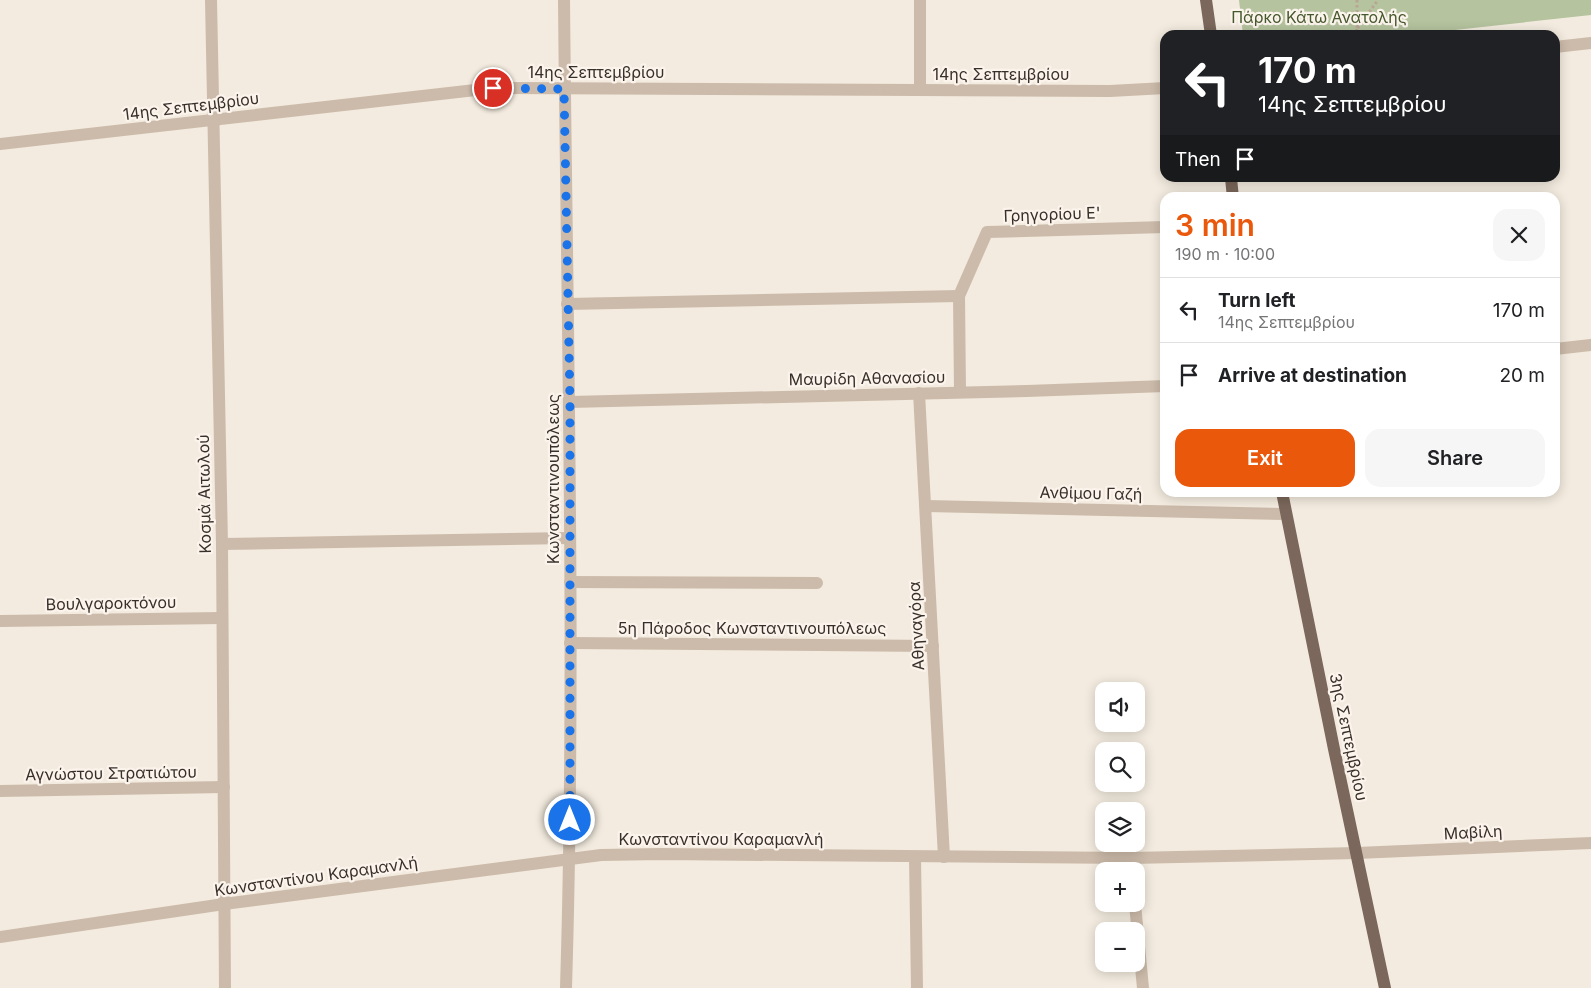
<!DOCTYPE html>
<meta charset="utf-8">
<style>
:root{--surface:#fff;--page:#f6f6f6;--text:#202124;--muted:#757577;--line:#e0e0e0;--accent:#ea580c}
body{margin:0;font-family:Inter,sans-serif;background:var(--page);color:var(--text);height:100vh;display:flex;flex-direction:column;font-size:19px;white-space:nowrap}
*{box-sizing:border-box;margin:0}
p{font-size:16px;color:var(--muted)}
.icon{flex:none;width:28px;height:28px;fill:none;stroke:currentColor;stroke-width:2;stroke-linecap:round;stroke-linejoin:round}
.map{position:relative;flex:1;overflow:hidden}
.panel{position:absolute;left:1160px;top:192px;width:400px;height:305px;display:flex;flex-direction:column;background:var(--surface);border-radius:15px;box-shadow:0 2px 12px #0003}
.panel>*{flex:none}
.banner{position:absolute;left:1160px;top:30px;width:400px;height:152px;border-radius:15px;box-shadow:0 2px 12px #0003;background:#202124;color:#fff;overflow:hidden}
.controls{position:absolute;left:1095px;top:682px;display:grid;gap:10px}
.controls a{display:grid;place-items:center;width:50px;height:50px;border-radius:10px;background:var(--surface);box-shadow:0 2px 12px #0003;font-size:25px}
.pin{position:absolute;display:grid;place-items:center;width:42px;height:42px;color:#fff;margin:-21px;border:2px solid #fff;border-radius:50%;box-shadow:0 1px 5px #0007}
.me{position:absolute;width:55px;margin:-28px;rotate:0deg;stroke-linejoin:round;filter:drop-shadow(0 0 4px #0008)}
.turn{display:flex;align-items:center;gap:18px;height:105px;padding:0 15px;font-size:22px}
.turn .icon{width:65px;height:65px;stroke-width:2.5}
.turn b{display:block;font-size:35px;line-height:42px}
.then{display:flex;align-items:center;height:48px;padding:0 15px;background:#0003;gap:10px;font-size:19px}
.round{display:grid;place-items:center;flex:none;width:52px;height:52px;border-radius:15px;background:var(--page)}
.head{display:flex;align-items:center;justify-content:space-between;height:85px;padding:0 15px}
h1{font-size:30px;font-weight:600;line-height:38px;color:var(--accent)}
.action{display:flex;gap:10px;margin-top:auto;padding:10px 15px}
.action a{flex:1;height:58px;border-radius:15px;background:var(--accent);color:#fff;font-size:20px;font-weight:600;line-height:58px;text-align:center}
.action a+a{background:var(--page);color:var(--text)}
ul{padding:0;list-style:none}
li{display:flex;align-items:center;gap:15px;height:65px;padding:0 15px;border-top:1px solid var(--line)}
li div{flex:1}
li b{display:block;font-size:19px}
li em{font-style:normal}
.map>svg:first-child{display:block}
.green{fill:#b5c39e}
.lines{fill:none;stroke-linecap:round;stroke-linejoin:round}
.path{stroke:#b8a594;stroke-width:3;stroke-dasharray:2.5 2.5;stroke-linecap:butt}
.minor{stroke:#cba;stroke-width:12}
.major{stroke:#7b675b;stroke-width:12}
.route{stroke:#1a73e8;stroke-width:9;stroke-dasharray:0 16.2}
.labels{text-anchor:middle;stroke-width:4.5;stroke-linejoin:round;paint-order:stroke}
.park-label{font-size:16px;fill:#46582d;stroke:#fbf4ec}
.street-label{font-size:16px;fill:#392f2a;stroke:#fbf4ec}
</style>
<div class="map">
<svg width="1591" height="988" viewBox="0 0 1591 988">
<rect width="100%" height="100%" fill="#f3ebdf"/>
<polygon class="green" points="1239,0 1591,0 1591,15 1409,35 1243,35"/>
<g class="lines">
<g class="path">
<polyline points="1357,0 1357,29 1378,0"/>
<polyline points="1355,35 1357,29"/>
</g>
<g class="minor">
<polyline points="211,0 222,544 225,988"/>
<path d="M564,0C567,329 576,659 566,988"/>
<polyline points="1555,47 1591,43"/>
<polyline points="920,90 920,0"/>
<polyline points="0,144 493,88 1110,91 1165,88"/>
<polyline points="567,304 959,296"/>
<polyline points="1555,349 1591,345"/>
<polyline points="960,392 959,296 987,232 1165,227"/>
<polyline points="919,393 944,857"/>
<polyline points="570,402 1027,391 1165,386"/>
<polyline points="926,506 1286,514"/>
<polyline points="222,544 570,538"/>
<polyline points="570,582 817,583"/>
<polyline points="0,621 222,618"/>
<polyline points="570,643 933,646"/>
<polyline points="0,791 224,787"/>
<polyline points="915,857 917,988"/>
<polyline points="1135,904 1143,988"/>
<polyline points="0,937 224,904 601,855 661,854 1131,858 1357,853 1591,843"/>
</g>
<g class="major">
<polyline points="1206,0 1211,35"/>
<polyline points="1231,178 1233,198"/>
<polyline points="1282,492 1334,749 1385,988"/>
</g>
</g>
<g class="lines">
<polyline class="route" points="493,88 564,89 570,402 570,820"/>
</g>
<g class="labels">
<g class="park-label">
<text x="1319" y="23">Πάρκο Κάτω Ανατολής</text>
</g>
<g class="street-label">
<text x="596" y="78">14ης Σεπτεμβρίου</text>
<text x="1001" y="80">14ης Σεπτεμβρίου</text>
<text transform="translate(191 106) rotate(-7)" y="6">14ης Σεπτεμβρίου</text>
<text transform="translate(1052 214) rotate(-2)" y="6">Γρηγορίου Ε'</text>
<text transform="translate(867 378) rotate(-1)" y="6">Μαυρίδη Αθανασίου</text>
<text transform="translate(553 479) rotate(-90)" y="6">Κωνσταντινουπόλεως</text>
<text transform="translate(1091 493) rotate(1)" y="6">Ανθίμου Γαζή</text>
<text transform="translate(204 494) rotate(-91)" y="6">Κοσμά Αιτωλού</text>
<text transform="translate(111 603) rotate(-1)" y="6">Βουλγαροκτόνου</text>
<text transform="translate(916 626) rotate(-93)" y="6">Αθηναγόρα</text>
<text x="752" y="634">5η Πάροδος Κωνσταντινουπόλεως</text>
<text transform="translate(1349 737) rotate(78)" y="6">3ης Σεπτεμβρίου</text>
<text transform="translate(111 773) rotate(-1)" y="6">Αγνώστου Στρατιώτου</text>
<text transform="translate(1473 832) rotate(-3)" y="6">Μαβίλη</text>
<text x="721" y="845">Κωνσταντίνου Καραμανλή</text>
<text transform="translate(316 876) rotate(-8)" y="6">Κωνσταντίνου Καραμανλή</text>
</g>
</g>
</svg>
<div class="controls">
<a><svg class="icon" aria-label="sound" viewBox="0 0 24 24"><path d="M4 9h4l5-4v14l-5-4H4zM17 9q2 3 0 6"/></svg></a>
<a><svg class="icon" aria-label="search" viewBox="0 0 24 24"><circle cx="10" cy="10" r="6"/><path d="M15 15l6 6"/></svg></a>
<a><svg class="icon" aria-label="layers" viewBox="0 0 24 24"><path d="M12 4l9 5-9 5-9-5zM3 14l9 5 9-5"/></svg></a>
<a>+</a>
<a>−</a>
</div>
<div class="pin" style="left:493px;top:88px;background:#d93025"><svg class="icon" aria-label="arrive" viewBox="0 0 24 24"><path d="M6 21V4h12l-3 4 3 4H6"/></svg></div>
<svg class="me" style="left:570px;top:820px" viewBox="-20 -20 40 40"><circle r="17" fill="#1a73e8" stroke="#fff" stroke-width="3"/><path d="M0-11L8 9 0 5-8 9z" fill="#fff"/></svg>
<div class="banner">
<div class="turn"><svg class="icon" aria-label="left" viewBox="0 0 24 24"><path d="M17 20v-9H6M10 6l-5 5 5 5"/></svg><div><b>170 m</b>14ης Σεπτεμβρίου</div></div>
<div class="then">Then<svg class="icon" aria-label="arrive" viewBox="0 0 24 24"><path d="M6 21V4h12l-3 4 3 4H6"/></svg></div>
</div>
<section class="panel">
<div class="head"><div><h1>3 min</h1><p>190 m · 10:00</p></div><a class="round"><svg class="icon" aria-label="close" viewBox="0 0 24 24"><path d="M6 6l12 12M18 6L6 18"/></svg></a></div>
<ul>
<li><svg class="icon" aria-label="left" viewBox="0 0 24 24"><path d="M17 20v-9H6M10 6l-5 5 5 5"/></svg><div><b>Turn left</b><p>14ης Σεπτεμβρίου</p></div><em>170 m</em></li>
<li><svg class="icon" aria-label="arrive" viewBox="0 0 24 24"><path d="M6 21V4h12l-3 4 3 4H6"/></svg><div><b>Arrive at destination</b></div><em>20 m</em></li>
</ul>
<div class="action"><a>Exit</a><a>Share</a></div>
</section>
</div>
